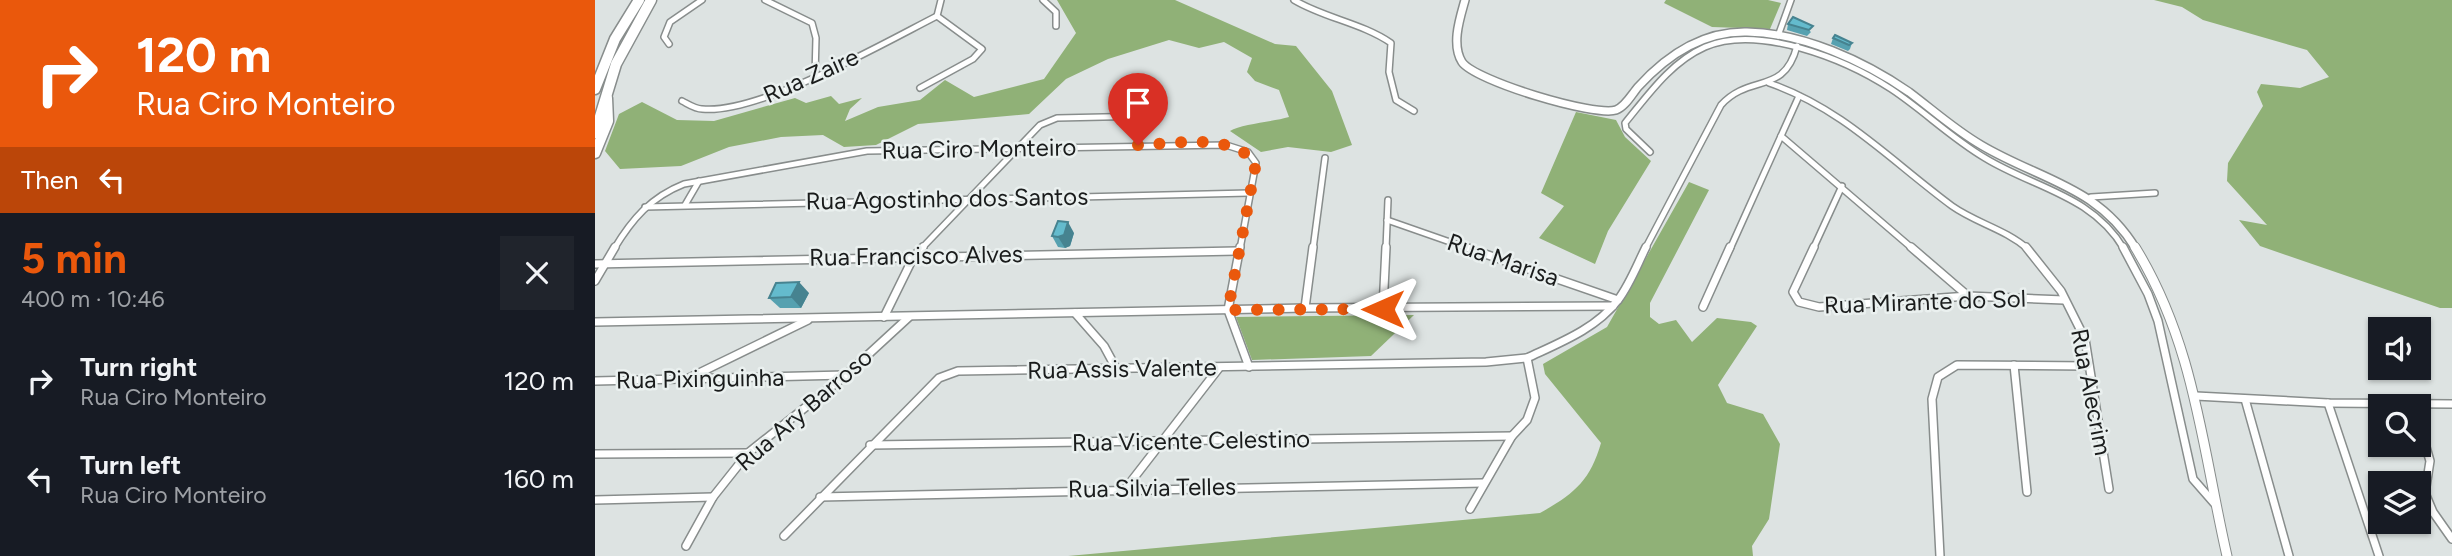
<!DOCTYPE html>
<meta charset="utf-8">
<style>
:root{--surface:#171b24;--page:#20242c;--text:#f1f3f6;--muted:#9ea1a6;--accent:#ea580c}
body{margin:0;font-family:Figtree,sans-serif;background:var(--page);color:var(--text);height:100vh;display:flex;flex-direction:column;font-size:26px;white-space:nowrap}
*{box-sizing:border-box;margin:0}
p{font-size:23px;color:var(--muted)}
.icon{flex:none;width:38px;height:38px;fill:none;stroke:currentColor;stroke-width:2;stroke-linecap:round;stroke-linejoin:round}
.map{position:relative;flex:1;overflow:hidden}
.details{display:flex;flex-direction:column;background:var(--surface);width:595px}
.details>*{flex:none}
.banner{background:#ea580c;color:#fff;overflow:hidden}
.controls{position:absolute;left:1773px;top:317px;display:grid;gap:14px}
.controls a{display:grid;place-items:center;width:63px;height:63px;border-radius:0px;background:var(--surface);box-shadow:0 2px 5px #0004;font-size:35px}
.pin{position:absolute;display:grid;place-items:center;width:60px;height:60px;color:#fff;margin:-72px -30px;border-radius:50% 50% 50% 0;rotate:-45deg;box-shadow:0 0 7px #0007}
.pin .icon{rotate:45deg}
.me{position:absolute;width:77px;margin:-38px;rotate:270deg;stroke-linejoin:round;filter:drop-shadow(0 0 5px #0008)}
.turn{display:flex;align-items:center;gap:24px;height:147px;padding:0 21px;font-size:32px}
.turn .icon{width:91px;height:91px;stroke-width:2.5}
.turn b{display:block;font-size:49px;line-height:60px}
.then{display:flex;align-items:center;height:66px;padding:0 21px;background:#0003;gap:14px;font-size:26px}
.round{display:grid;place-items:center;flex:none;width:74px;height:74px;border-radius:0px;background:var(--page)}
.headline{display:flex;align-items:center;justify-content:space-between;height:119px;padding:0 21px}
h1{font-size:42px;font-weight:700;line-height:52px;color:var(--accent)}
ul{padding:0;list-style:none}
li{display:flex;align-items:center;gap:21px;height:98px;padding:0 21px}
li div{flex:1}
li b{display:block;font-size:26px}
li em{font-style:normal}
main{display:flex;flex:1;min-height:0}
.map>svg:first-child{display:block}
.forest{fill:#90b177}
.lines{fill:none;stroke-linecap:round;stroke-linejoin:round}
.minor-far1-casing{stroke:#888d8c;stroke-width:8}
.minor-casing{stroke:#888d8c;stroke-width:10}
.tertiary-far1-casing{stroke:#888d8c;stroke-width:10}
.tertiary-casing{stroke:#888d8c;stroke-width:11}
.motorway-casing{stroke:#888d8c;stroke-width:13}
.minor-far1{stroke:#fff;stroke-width:5}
.minor{stroke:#fff;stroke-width:7}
.tertiary-far1{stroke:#fff;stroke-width:7}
.tertiary{stroke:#fff;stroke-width:9}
.motorway{stroke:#fff;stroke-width:10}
.wall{fill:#56a1b0}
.shaded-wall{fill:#468390}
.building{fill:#64bbcd;stroke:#468390;stroke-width:2}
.route{stroke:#ea580c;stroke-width:12;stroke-dasharray:0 21.6}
.labels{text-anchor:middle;stroke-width:5;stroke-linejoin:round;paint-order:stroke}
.street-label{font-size:24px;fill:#1a1c1c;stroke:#eaf0ef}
</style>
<main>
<section class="details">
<div class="banner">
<div class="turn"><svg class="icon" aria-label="right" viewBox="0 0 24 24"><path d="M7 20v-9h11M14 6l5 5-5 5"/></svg><div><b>120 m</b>Rua Ciro Monteiro</div></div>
<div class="then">Then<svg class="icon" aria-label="left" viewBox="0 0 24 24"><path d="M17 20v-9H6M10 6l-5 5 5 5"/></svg></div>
</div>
<div class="headline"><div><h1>5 min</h1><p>400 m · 10:46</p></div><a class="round"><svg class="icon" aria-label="close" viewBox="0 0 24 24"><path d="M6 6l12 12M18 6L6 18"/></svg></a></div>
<ul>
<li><svg class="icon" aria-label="right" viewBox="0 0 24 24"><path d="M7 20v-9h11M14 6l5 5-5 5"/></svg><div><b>Turn right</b><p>Rua Ciro Monteiro</p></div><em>120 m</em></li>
<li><svg class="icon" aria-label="left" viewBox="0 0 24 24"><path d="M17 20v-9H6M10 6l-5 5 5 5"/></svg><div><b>Turn left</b><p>Rua Ciro Monteiro</p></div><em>160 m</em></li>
</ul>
</section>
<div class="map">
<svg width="1857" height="556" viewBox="0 0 1857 556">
<rect width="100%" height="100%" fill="#dde3e2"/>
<g class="forest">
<path d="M462,0H580L680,44L701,46L737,91L757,145L736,152L693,147L666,152L635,131C646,124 677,122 694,117L684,90L660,81L652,72L657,58L629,42L604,48L574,40L513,59L471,79L434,114L323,124L281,145L249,147L228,135L186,137L134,147L86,166L25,169L10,151L24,114L47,102L82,120L119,121L200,98L211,103L236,96L244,104L267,98L255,109L250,121L283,107L325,100L350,80L379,97L449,79L481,33Z"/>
<polygon points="1071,0 1173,0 1186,3 1175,29 1117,27 1069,3"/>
<polygon points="1559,0 1857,0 1857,308 1845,308 1665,246 1644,220 1672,225 1632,181 1633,163 1668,106 1662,92 1666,84 1705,88 1734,77 1712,50 1608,20 1587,7"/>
<polygon points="981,112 1021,120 1030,137 1056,161 1013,231 1000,264 944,238 969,206 946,193"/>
<path d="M1094,182L1114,190L1055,303V317L1064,324L1081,320L1097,342L1122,318L1156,322L1162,326L1123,385L1132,403L1168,414L1185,444L1174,519L1157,546L1158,556H473L945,513C979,494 995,481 1006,443L950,374L948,364L1012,327Z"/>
<polygon points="819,315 776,356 657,360 641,317"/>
</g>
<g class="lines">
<g class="minor-far1-casing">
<g id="minor-far1">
<polyline points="170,0 217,23 221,38 220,76"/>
<polyline points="448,0 461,12 461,26"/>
<path d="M699,0C729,18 767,23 796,43L794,72L801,100L819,111"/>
<polyline points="1183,36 1196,0"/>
<polyline points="74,44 69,37 75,22 107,0"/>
<path d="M1174,83C1247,108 1296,161 1357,206C1381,223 1410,229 1433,249"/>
<polyline points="325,88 378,59 387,49 342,16 346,0"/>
<path d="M87,101C93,104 100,109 107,109C163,115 289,43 342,16"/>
<polyline points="1186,136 1318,249"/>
<path d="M1055,152L1031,129L1030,123C1053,95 1076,62 1110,47C1163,24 1250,59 1296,89C1328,110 1356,138 1390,158C1439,188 1497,195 1529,249"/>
<polyline points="1496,197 1560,193"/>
<polyline points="90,205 104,181"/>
<polyline points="50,207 654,193"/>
<polyline points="792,220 875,249"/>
<path d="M19,249C37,219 56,197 89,184L272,151L631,145L653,152L661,163L645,249"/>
<polyline points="326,249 445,125 462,118 554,116"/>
<polyline points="718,249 730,158"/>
<polyline points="791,249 793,200"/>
<path d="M1050,249L1126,105C1155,73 1189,96 1202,46"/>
<polyline points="1135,249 1204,96"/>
<polyline points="1218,249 1247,186"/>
</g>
</g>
<g class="minor-casing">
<g id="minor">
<polyline points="645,247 633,310 654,367"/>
<polyline points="870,247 1023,300"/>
<polyline points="1219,247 1198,292 1204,302 1224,307 1373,296 1469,300"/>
<polyline points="1316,247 1373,296"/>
<polyline points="1431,247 1466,291 1490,339 1514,489"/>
<polyline points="1528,247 1553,294 1563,321 1598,479 1619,503"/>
<polyline points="0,264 642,251"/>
<polyline points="0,281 20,247"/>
<polyline points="1108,307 1135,247"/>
<polyline points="710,308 718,247"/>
<polyline points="788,309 791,247"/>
<polyline points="480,313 509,346 522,370"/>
<polyline points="289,317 319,256 328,247"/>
<polyline points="0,322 710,308 1018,306"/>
<polyline points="1419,365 1432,492"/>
<polyline points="94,378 213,320"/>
<polyline points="0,381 250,375"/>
<polyline points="1601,396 1733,403 1857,404"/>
<polyline points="1650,399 1694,556"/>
<polyline points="1733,403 1784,556"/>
<polyline points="1824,423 1835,461 1830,493 1838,512 1857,539"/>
<polyline points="275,445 917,436"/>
<polyline points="0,454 153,453"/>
<polyline points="531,488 624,368"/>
<polyline points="225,497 888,483"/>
<polyline points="0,500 118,497"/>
<path d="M875,509L917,436L932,420L940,398L932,358C964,343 1001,329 1023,300C1035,284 1042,265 1051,247"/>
<polyline points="189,536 344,378 363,371 891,362 932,358"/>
<polyline points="91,546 118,497 153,453 251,375 314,317"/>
<polyline points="1345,556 1337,399 1343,377 1362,365 1494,366"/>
</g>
</g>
<g class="tertiary-far1-casing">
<path id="tertiary-far1" d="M870,0C865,18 856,44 867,62C880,81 1000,117 1021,110C1030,107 1037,94 1043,87C1072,55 1107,31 1152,32C1208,33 1269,61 1314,92C1338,110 1360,130 1386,145C1445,180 1503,186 1541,249"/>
</g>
<g class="tertiary-casing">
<path id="tertiary" d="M1540,247C1600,345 1607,447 1632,556"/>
</g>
<g class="motorway-casing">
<g id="motorway">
<polyline points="0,89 20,39 44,0"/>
<polyline points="0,133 21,64 56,0"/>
<polyline points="0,153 13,121 12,98"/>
</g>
</g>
<use href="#minor-far1" class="minor-far1"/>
<use href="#minor" class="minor"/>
<use href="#tertiary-far1" class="tertiary-far1"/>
<use href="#tertiary" class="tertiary"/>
<use href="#motorway" class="motorway"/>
</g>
<g class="wall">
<polygon points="1198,17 1216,32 1212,36 1192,30 1193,24"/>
<polygon points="1238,38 1257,43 1255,49 1253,51 1236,44"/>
<polygon points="479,233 475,246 470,248 463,247 457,236"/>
<polygon points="214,293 206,308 185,308 174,298"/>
</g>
<g class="shaded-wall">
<polygon points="473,222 479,233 475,246 470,248 463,237"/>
<polygon points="204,282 214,293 206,308 196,297"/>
</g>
<g class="building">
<polygon points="1198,17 1218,26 1214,30 1193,24"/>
<polygon points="1240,35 1257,43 1254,45 1238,38"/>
<polygon points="463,221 473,222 469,235 463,237 457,236"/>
<polygon points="204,282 196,297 174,298 181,283"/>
</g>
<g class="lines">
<path class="route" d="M543,145C579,144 635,132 661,163L633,310L788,309"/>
</g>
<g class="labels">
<g class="street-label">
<text transform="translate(216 76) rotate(-24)" y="8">Rua Zaire</text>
<text transform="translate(384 149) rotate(-1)" y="8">Rua Ciro Monteiro</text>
<text transform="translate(352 199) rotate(-1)" y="8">Rua Agostinho dos Santos</text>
<text transform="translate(321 256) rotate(-1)" y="8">Rua Francisco Alves</text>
<text transform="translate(908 260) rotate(19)" y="8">Rua Marisa</text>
<text transform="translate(1330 302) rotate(-2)" y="8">Rua Mirante do Sol</text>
<text transform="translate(527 369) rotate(-1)" y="8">Rua Assis Valente</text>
<text transform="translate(105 379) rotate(-1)" y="8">Rua Pixinguinha</text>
<text transform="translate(1496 392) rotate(79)" y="8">Rua Alecrim</text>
<text transform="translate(209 410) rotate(-41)" y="8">Rua Ary Barroso</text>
<text transform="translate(596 441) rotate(-1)" y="8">Rua Vicente Celestino</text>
<text transform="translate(557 488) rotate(-1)" y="8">Rua Silvia Telles</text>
</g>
</g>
</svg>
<div class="controls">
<a><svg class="icon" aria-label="sound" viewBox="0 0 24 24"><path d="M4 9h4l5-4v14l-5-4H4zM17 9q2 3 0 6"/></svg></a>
<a><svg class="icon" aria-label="search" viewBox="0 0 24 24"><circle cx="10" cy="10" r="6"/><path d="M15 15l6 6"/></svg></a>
<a><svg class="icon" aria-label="layers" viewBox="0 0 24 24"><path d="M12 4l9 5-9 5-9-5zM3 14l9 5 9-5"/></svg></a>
</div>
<div class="pin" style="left:543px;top:145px;background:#d93025"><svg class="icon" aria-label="arrive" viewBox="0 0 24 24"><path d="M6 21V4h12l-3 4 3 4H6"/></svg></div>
<svg class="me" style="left:788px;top:309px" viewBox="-20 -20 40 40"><path d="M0-17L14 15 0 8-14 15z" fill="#ea580c" stroke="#fff" stroke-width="4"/></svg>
</div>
</main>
